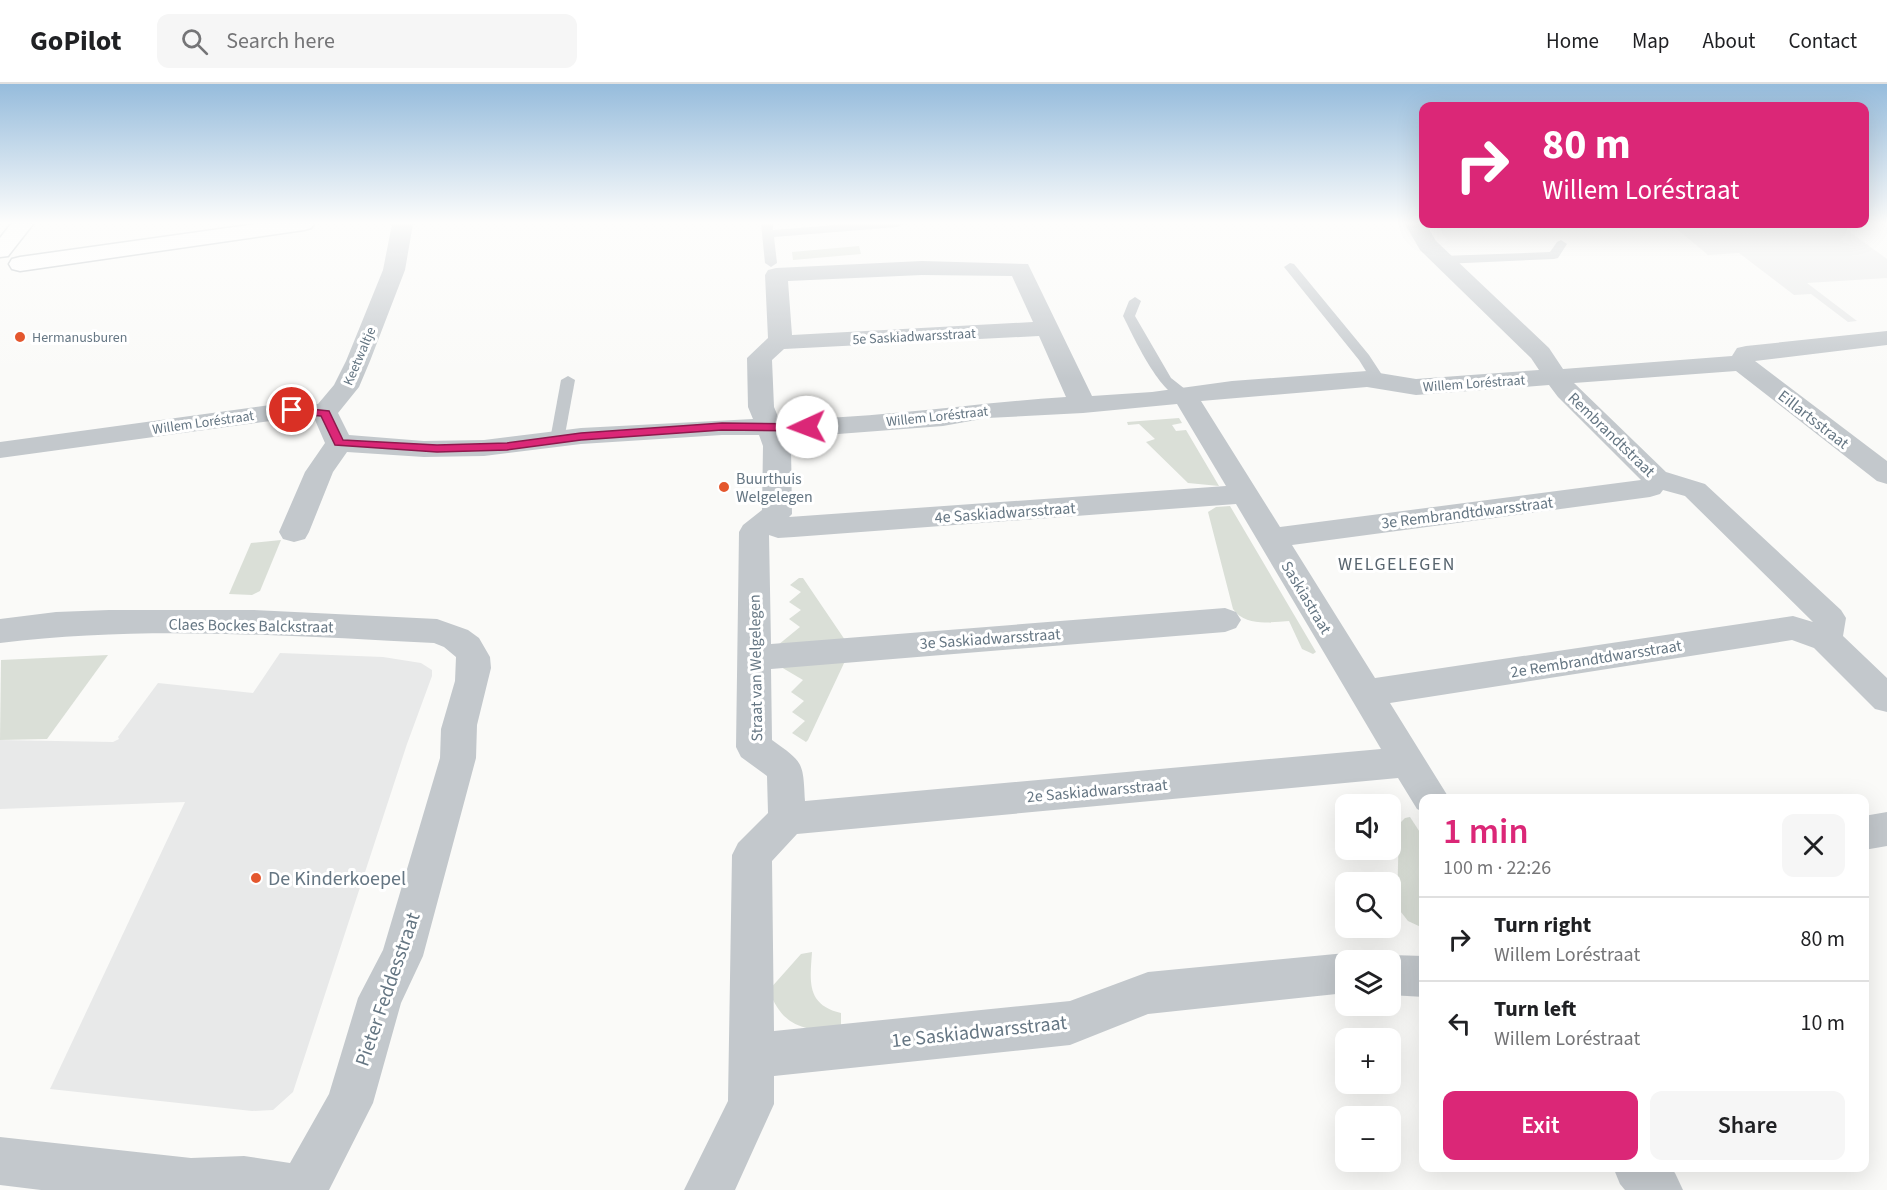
<!DOCTYPE html>
<meta charset="utf-8">
<style>
:root{--surface:#fff;--page:#f6f6f6;--text:#202124;--muted:#757577;--line:#e0e0e0;--accent:#db2777}
body{margin:0;font-family:"Source Sans 3",sans-serif;background:var(--page);color:var(--text);height:100vh;display:flex;flex-direction:column;font-size:22px;white-space:nowrap}
*{box-sizing:border-box;margin:0}
p{font-size:20px;color:var(--muted)}
.icon{flex:none;width:33px;height:33px;fill:none;stroke:currentColor;stroke-width:2;stroke-linecap:round;stroke-linejoin:round}
.map{position:relative;flex:1;overflow:hidden}
.sheet{position:absolute;left:1419px;top:710px;width:450px;height:378px;display:flex;flex-direction:column;background:var(--surface);border-radius:12px;box-shadow:0 6px 24px #0002}
.sheet>*{flex:none}
.top-card{position:absolute;left:1419px;top:18px;width:450px;height:126px;border-radius:12px;box-shadow:0 6px 24px #0002;background:#db2777;color:#fff;overflow:hidden}
.fabs{position:absolute;left:1335px;top:710px;display:grid;gap:12px}
.fabs a{display:grid;place-items:center;width:66px;height:66px;border-radius:12px;background:var(--surface);box-shadow:0 6px 24px #0002;font-size:30px}
.pin{position:absolute;display:grid;place-items:center;width:51px;height:51px;color:#fff;margin:-26px;border:3px solid #fff;border-radius:50%;box-shadow:0 2px 6px #0007}
.me{position:absolute;width:66px;margin:-33px;rotate:268deg;stroke-linejoin:round;filter:drop-shadow(0 0 4px #0008)}
.turn{display:flex;align-items:center;gap:21px;height:126px;padding:0 24px;font-size:27px}
.turn .icon{width:78px;height:78px;stroke-width:2.5}
.turn b{display:block;font-size:42px;line-height:51px}
.round{display:grid;place-items:center;flex:none;width:63px;height:63px;border-radius:12px;background:var(--page)}
.head{display:flex;align-items:center;justify-content:space-between;height:102px;padding:0 24px}
h1{font-size:36px;font-weight:600;line-height:45px;color:var(--accent)}
.cta{display:flex;gap:12px;margin-top:auto;padding:12px 24px}
.cta a{flex:1;height:69px;border-radius:12px;background:var(--accent);color:#fff;font-size:24px;font-weight:600;line-height:69px;text-align:center}
.cta a+a{background:var(--page);color:var(--text)}
ul{padding:0;list-style:none}
li{display:flex;align-items:center;gap:18px;height:84px;padding:0 24px;border-top:2px solid var(--line)}
li div{flex:1}
li b{display:block;font-size:22px}
li em{font-style:normal}
header{display:flex;align-items:center;gap:36px;box-sizing:border-box;height:84px;padding:0 30px;background:var(--surface);border-bottom:2px solid var(--line)}
header strong{font-size:28px}
nav{display:flex;gap:33px;margin-inline-start:auto;font-size:21px}
.search{width:420px;height:54px;background:var(--page);display:flex;align-items:center;gap:15px;box-sizing:border-box;padding:0 21px;border-radius:12px;color:var(--muted);font-size:22px}
.map>svg:first-child{display:block}
.built{fill:#e8e9e9}
.green{fill:#dadfd7}
.lines{fill:none;stroke-linecap:round;stroke-linejoin:round}
.secondary-casing{stroke:#b3babf;stroke-width:3}
.lane{fill:#c3c8cc;fill-rule:evenodd}
.street{fill:#c3c8cc;fill-rule:evenodd}
.secondary{fill:#fff;fill-rule:evenodd}
.route{fill:#db2777;stroke:#8e194d;stroke-width:1.5}
.poi-dot{fill:#e4572e;stroke:#fff;stroke-width:2}
.labels{text-anchor:middle;stroke-width:6;stroke-linejoin:round;paint-order:stroke}
.far-street-label{font-size:14px;fill:#657683;stroke:#fff}
.far-poi-label{font-size:14px;fill:#657683;stroke:#fff;text-anchor:start}
.street-label{font-size:16px;fill:#657683;stroke:#fff}
.poi-label{font-size:16px;fill:#657683;stroke:#fff;text-anchor:start}
.neighbourhood-label{font-size:18px;letter-spacing:1.5px;fill:#57646e;stroke:#fff}
.near-poi-label{font-size:20px;fill:#657683;stroke:#fff;text-anchor:start}
.near-street-label{font-size:20px;fill:#657683;stroke:#fff}
</style>
<header>
<strong>GoPilot</strong>
<div class="search"><svg class="icon" aria-label="search" viewBox="0 0 24 24"><circle cx="10" cy="10" r="6"/><path d="M15 15l6 6"/></svg>Search here</div>
<nav><a>Home</a><a>Map</a><a>About</a><a>Contact</a></nav>
</header>
<div class="map">
<svg width="1887" height="1106" viewBox="0 0 1887 1106">
<rect width="100%" height="100%" fill="#fafaf8"/>
<g class="built">
<polygon points="1671,140 1839,140 1887,175 1887,194 1807,199 1857,237 1848,238 1811,210 1794,211 1739,169 1708,171"/>
<polygon points="280,569 383,573 421,579 432,586 432,592 407,660 293,1008 273,1026 252,1027 50,1005 185,718 0,725 0,656 113,658 119,655 118,653 158,599 253,609"/>
</g>
<g class="green">
<polygon points="859,162 861,170 793,176 792,168"/>
<polygon points="1179,334 1182,339 1172,341 1176,347 1186,346 1219,402 1188,399 1146,358 1155,355 1139,340 1128,341 1127,338"/>
<path d="M1230,422L1316,568L1313,570L1302,565L1289,537C1269,538 1246,543 1233,525L1208,428L1216,423Z"/>
<polygon points="281,456 260,507 252,511 229,510 251,459"/>
<polygon points="799,494 803,494 845,556 778,561 800,543 789,535 801,526 789,518 801,508 790,501"/>
<polygon points="108,571 47,655 0,656 1,576"/>
<polygon points="845,577 808,656 806,658 792,649 805,637 792,628 804,617 791,608 803,596 781,583"/>
<polygon points="1410,733 1423,753 1423,844 1408,837 1397,823 1399,740 1405,734"/>
<path d="M812,868C810,897 806,921 841,929V949C805,945 783,945 769,906L801,870Z"/>
</g>
<g class="lines">
<g class="secondary-casing">
<g id="secondary">
<polygon points="11,140 33,140 8,172 0,173 0,154"/>
<polygon points="256,140 314,140 311,144 304,146 20,187 12,185 9,180 12,175 20,173"/>
</g>
</g>
<g class="lane">
<polygon points="761,140 773,140 773,146 847,140 903,140 898,143 774,153 777,179 771,183 765,179"/>
<polygon points="1561,156 1567,160 1558,174 1554,175 1443,180 1437,176 1443,172 1550,168 1557,158"/>
<polygon points="1290,179 1294,180 1369,271 1386,297 1384,300 1374,300 1359,276 1284,183"/>
<path d="M1135,213L1141,217L1135,232L1171,294L1190,309L1192,312L1190,315C1164,322 1133,251 1123,232L1129,217Z"/>
<polygon points="568,292 575,296 564,356 557,360 550,356 561,296"/>
</g>
<g class="street">
<path d="M392,140H413L405,186L370,277L359,303L338,329L349,351L424,357L484,356L581,344L753,335L748,323L747,274L768,254L765,191L768,186L776,184L922,177L1028,180L1092,312L1152,308L1232,297L1367,287L1416,295L1539,286L1531,274L1420,166L1405,140H1426L1436,157L1549,264L1563,285L1732,272L1737,264L1746,262L1887,247V261L1755,277L1887,377V400L1877,397L1736,287L1574,299L1666,388L1705,400L1841,526L1846,534L1843,552L1887,594V628L1875,625L1814,564L1792,556L1390,619L1449,714H1424V728L1417,725L1398,694L797,750L772,777L774,947L1070,917L1148,888L1346,869L1362,876H1346V909L1148,930L1070,961L774,992V1020L735,1106H684L728,1017L732,771L738,759L768,729L767,692L741,673L736,663L739,448L743,441L762,426L763,362L759,351H722L581,360L484,372L424,373L347,368L333,388L309,448L305,455L294,458L283,455L279,448L305,388L325,359L315,336L292,334L0,374V358L292,318L318,320L334,301L346,277L383,186ZM922,191L1012,192L1033,238L792,251L788,197ZM1039,252L1066,313C970,319 876,335 779,335L774,323L772,276L784,265ZM1549,301L1558,313L1641,396L1280,443L1201,317L1367,303L1416,311ZM1177,320L1226,402L789,433L792,430L791,362L786,351H825L943,342L987,334L1083,329ZM1663,406L1685,412L1813,538L1793,532L1375,594L1292,461L1650,413L1660,410ZM1236,420L1381,665L805,717C803,678 804,679 772,656L771,585L1225,548L1236,544L1241,536L1236,528L1225,524L771,560L769,451L778,454L794,453Z"/>
<path d="M109,526H254L437,535L468,546L479,554L490,573L491,584L477,641L476,674L423,872L401,919L373,1019L329,1106H41L0,1101V1053L191,1074L244,1072L290,1079L329,1010L358,914L383,866L440,674L441,645L455,597L456,573L444,563L434,559C289,552 144,541 0,559V535L56,528Z"/>
<polygon points="1887,728 1887,762 1864,766 1864,732"/>
<polygon points="1390,871 1424,872 1424,913 1390,911 1390,876 1376,876"/>
<polygon points="1613,1083 1670,1083 1675,1089 1683,1106 1625,1106 1620,1100"/>
</g>
<use href="#secondary" class="secondary"/>
</g>
<linearGradient id="sky" x2="0" y2="1"><stop stop-color="#96bcdc"/><stop offset="0.47" stop-color="#fdfdfc"/><stop offset="1" stop-color="#fdfdfc" stop-opacity="0"/></linearGradient>
<rect width="1887" height="295" fill="url(#sky)"/>
<polygon class="route" points="292,323 329,327 343,356 437,361 507,359 581,349 722,339 807,340 812,343 807,347 722,346 581,356 507,366 437,368 335,361 321,332 288,329 288,324"/>
<g class="poi-dot">
<circle cx="20" cy="253" r="6"/>
<circle cx="724" cy="403" r="6"/>
<circle cx="256" cy="794" r="6"/>
</g>
<g class="labels">
<g class="far-street-label">
<text transform="translate(914 252) rotate(-3)" y="5">5e Saskiadwarsstraat</text>
<text transform="translate(359 272) rotate(-67)" y="5">Keetwaltje</text>
<text transform="translate(1474 299) rotate(-4)" y="5">Willem Loréstraat</text>
<text transform="translate(937 332) rotate(-6)" y="5">Willem Loréstraat</text>
<text transform="translate(203 338) rotate(-8)" y="5">Willem Loréstraat</text>
</g>
<g class="far-poi-label">
<text x="32" y="258">Hermanusburen</text>
</g>
<g class="street-label">
<text transform="translate(1814 335) rotate(38)" y="6">Eillartsstraat</text>
<text transform="translate(1612 350) rotate(44)" y="6">Rembrandtstraat</text>
<text transform="translate(1005 428) rotate(-4)" y="6">4e Saskiadwarsstraat</text>
<text transform="translate(1467 428) rotate(-7)" y="6">3e Rembrandtdwarsstraat</text>
<text transform="translate(1307 513) rotate(59)" y="6">Saskiastraat</text>
<text transform="translate(251 541) rotate(1)" y="6">Claes Bockes Balckstraat</text>
<text transform="translate(990 554) rotate(-4)" y="6">3e Saskiadwarsstraat</text>
<text transform="translate(1596 574) rotate(-9)" y="6">2e Rembrandtdwarsstraat</text>
<text transform="translate(755 584) rotate(-91)" y="6">Straat van Welgelegen</text>
<text transform="translate(1097 706) rotate(-5)" y="6">2e Saskiadwarsstraat</text>
</g>
<g class="poi-label">
<text x="736" y="400">Buurthuis<tspan x="736" dy="18">Welgelegen</tspan></text>
</g>
<g class="neighbourhood-label">
<text x="1397" y="486">WELGELEGEN</text>
</g>
<g class="near-poi-label">
<text x="268" y="801">De Kinderkoepel</text>
</g>
<g class="near-street-label">
<text transform="translate(387 905) rotate(-71)" y="7">Pieter Feddesstraat</text>
<text transform="translate(979 947) rotate(-6)" y="7">1e Saskiadwarsstraat</text>
</g>
</g>
</svg>
<div class="fabs">
<a><svg class="icon" aria-label="sound" viewBox="0 0 24 24"><path d="M4 9h4l5-4v14l-5-4H4zM17 9q2 3 0 6"/></svg></a>
<a><svg class="icon" aria-label="search" viewBox="0 0 24 24"><circle cx="10" cy="10" r="6"/><path d="M15 15l6 6"/></svg></a>
<a><svg class="icon" aria-label="layers" viewBox="0 0 24 24"><path d="M12 4l9 5-9 5-9-5zM3 14l9 5 9-5"/></svg></a>
<a>+</a>
<a>−</a>
</div>
<div class="pin" style="left:292px;top:326px;background:#d93025"><svg class="icon" aria-label="arrive" viewBox="0 0 24 24"><path d="M6 21V4h12l-3 4 3 4H6"/></svg></div>
<svg class="me" style="left:807px;top:343px" viewBox="-20 -20 40 40"><circle r="19" fill="#fff"/><path d="M0-13L10 11 0 6-10 11z" fill="#db2777"/></svg>
<div class="top-card">
<div class="turn"><svg class="icon" aria-label="right" viewBox="0 0 24 24"><path d="M7 20v-9h11M14 6l5 5-5 5"/></svg><div><b>80 m</b>Willem Loréstraat</div></div>
</div>
<section class="sheet">
<div class="head"><div><h1>1 min</h1><p>100 m · 22:26</p></div><a class="round"><svg class="icon" aria-label="close" viewBox="0 0 24 24"><path d="M6 6l12 12M18 6L6 18"/></svg></a></div>
<ul>
<li><svg class="icon" aria-label="right" viewBox="0 0 24 24"><path d="M7 20v-9h11M14 6l5 5-5 5"/></svg><div><b>Turn right</b><p>Willem Loréstraat</p></div><em>80 m</em></li>
<li><svg class="icon" aria-label="left" viewBox="0 0 24 24"><path d="M17 20v-9H6M10 6l-5 5 5 5"/></svg><div><b>Turn left</b><p>Willem Loréstraat</p></div><em>10 m</em></li>
</ul>
<div class="cta"><a>Exit</a><a>Share</a></div>
</section>
</div>
